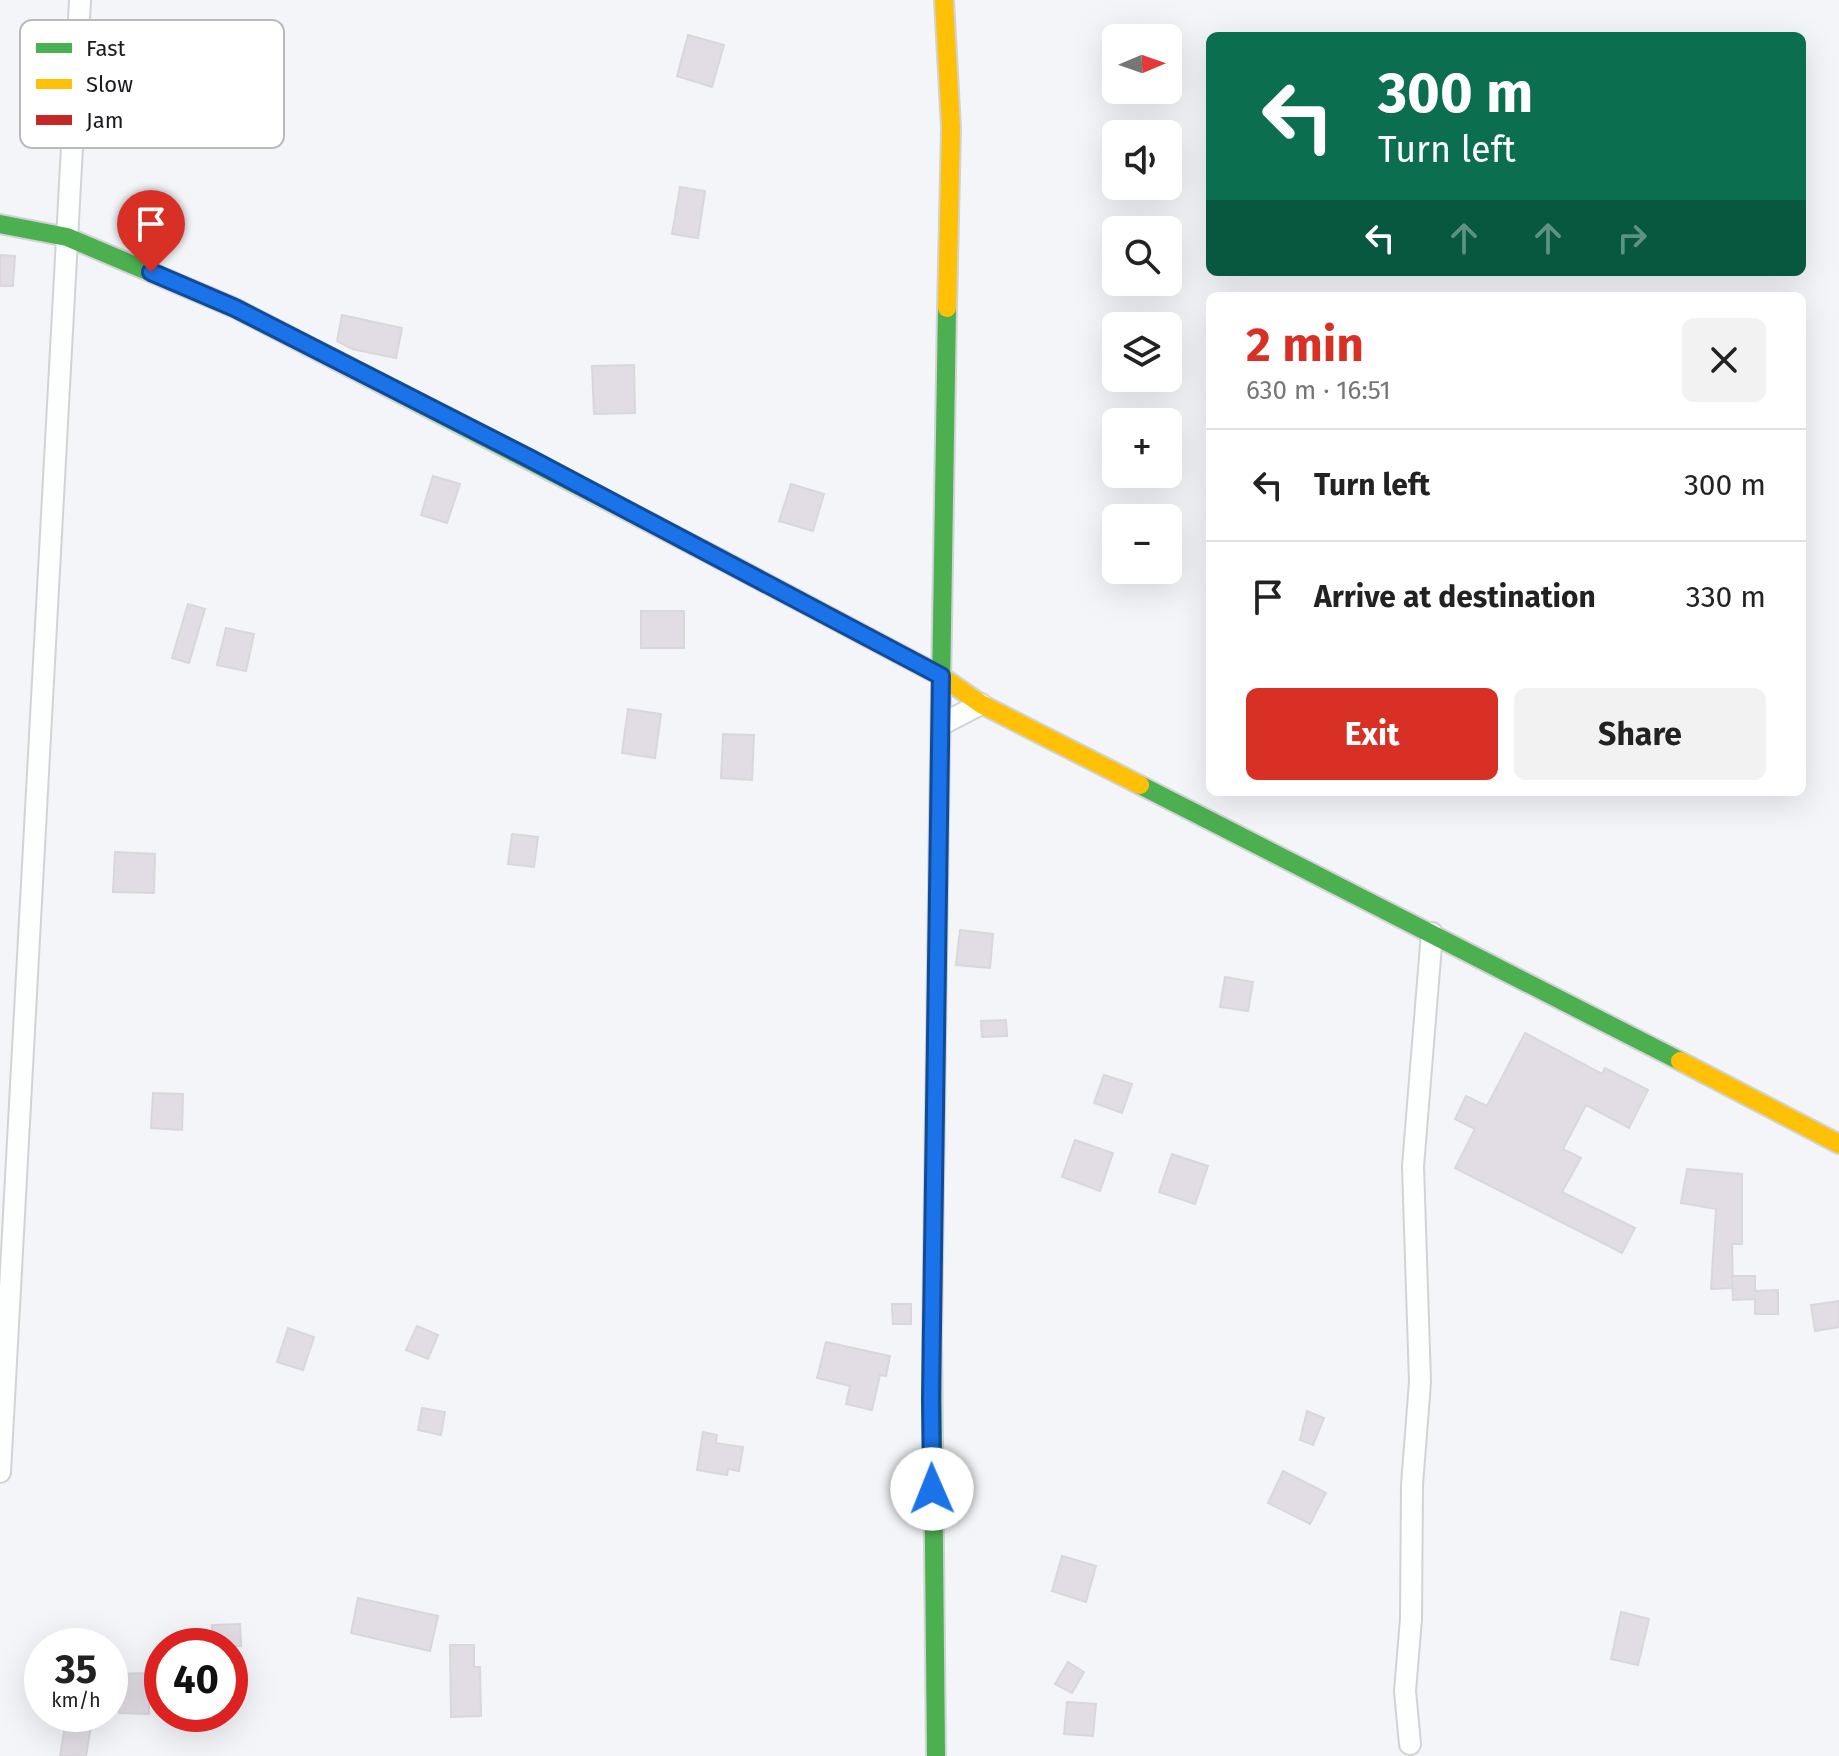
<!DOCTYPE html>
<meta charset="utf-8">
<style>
:root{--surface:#fff;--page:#f2f2f2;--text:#222;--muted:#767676;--line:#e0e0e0;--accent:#d93025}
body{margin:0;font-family:"Fira Sans",sans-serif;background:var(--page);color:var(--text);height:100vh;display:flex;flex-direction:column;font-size:30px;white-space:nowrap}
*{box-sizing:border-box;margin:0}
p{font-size:26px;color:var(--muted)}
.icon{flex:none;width:44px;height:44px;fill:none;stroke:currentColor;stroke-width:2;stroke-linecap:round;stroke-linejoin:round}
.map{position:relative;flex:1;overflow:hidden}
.details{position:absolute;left:1206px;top:292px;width:600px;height:504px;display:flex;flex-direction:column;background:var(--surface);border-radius:12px;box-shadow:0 8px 32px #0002}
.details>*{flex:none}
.hud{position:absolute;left:1206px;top:32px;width:600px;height:244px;border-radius:12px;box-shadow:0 8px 32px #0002;background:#0b6e4f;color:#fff;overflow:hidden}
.needle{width:52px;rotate:88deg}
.buttons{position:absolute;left:1102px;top:24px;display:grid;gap:16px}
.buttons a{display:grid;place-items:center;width:80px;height:80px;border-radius:12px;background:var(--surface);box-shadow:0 8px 32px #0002;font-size:40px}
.speed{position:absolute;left:24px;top:1628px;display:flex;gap:16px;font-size:40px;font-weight:700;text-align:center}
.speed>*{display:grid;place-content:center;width:104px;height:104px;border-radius:50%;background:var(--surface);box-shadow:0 8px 32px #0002;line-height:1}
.speed small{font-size:20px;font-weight:400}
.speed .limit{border:12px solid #d22;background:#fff;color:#111}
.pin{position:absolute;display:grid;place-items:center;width:68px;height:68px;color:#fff;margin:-82px -34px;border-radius:50% 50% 50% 0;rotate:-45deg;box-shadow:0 0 8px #0007}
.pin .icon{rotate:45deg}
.me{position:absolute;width:88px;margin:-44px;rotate:359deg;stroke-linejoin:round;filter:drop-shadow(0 0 6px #0008)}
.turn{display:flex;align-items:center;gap:28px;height:168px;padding:0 40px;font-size:36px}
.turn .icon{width:104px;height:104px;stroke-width:2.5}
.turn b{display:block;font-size:56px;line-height:68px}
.lanes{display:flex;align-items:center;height:76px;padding:0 40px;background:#0003;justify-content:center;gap:40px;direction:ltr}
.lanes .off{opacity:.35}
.round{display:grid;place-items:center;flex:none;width:84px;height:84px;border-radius:12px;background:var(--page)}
.headline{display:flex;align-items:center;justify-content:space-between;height:136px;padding:0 40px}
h1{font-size:48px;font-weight:700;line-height:60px;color:var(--accent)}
.primary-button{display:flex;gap:16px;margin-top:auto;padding:16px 40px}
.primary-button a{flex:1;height:92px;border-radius:12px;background:var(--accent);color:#fff;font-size:32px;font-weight:700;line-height:92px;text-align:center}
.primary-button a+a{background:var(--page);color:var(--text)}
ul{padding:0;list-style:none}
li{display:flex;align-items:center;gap:24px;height:112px;padding:0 40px;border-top:2px solid var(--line)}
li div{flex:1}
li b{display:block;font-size:30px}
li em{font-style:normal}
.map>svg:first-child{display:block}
.building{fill:#e2dce5;stroke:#d8d8da;stroke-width:2}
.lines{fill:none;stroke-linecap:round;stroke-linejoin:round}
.street-casing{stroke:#d1d3d5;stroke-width:24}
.fast-casing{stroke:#d1d3d5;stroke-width:22}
.slow-casing{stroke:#d1d3d5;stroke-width:22}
.jam-casing{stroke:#d1d3d5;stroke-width:22}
.street{stroke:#fdfefe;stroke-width:20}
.fast{stroke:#4caf50;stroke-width:18}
.slow{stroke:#ffc107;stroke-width:18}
.jam{stroke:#c62828;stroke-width:18}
.route-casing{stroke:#114b97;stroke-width:20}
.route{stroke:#1a73e8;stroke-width:14}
.key{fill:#fff;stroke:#bababb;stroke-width:2}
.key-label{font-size:22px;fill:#191a1d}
</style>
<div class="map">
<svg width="1839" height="1756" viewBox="0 0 1839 1756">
<rect width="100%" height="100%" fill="#f3f5f8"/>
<g class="building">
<polygon points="688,35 724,45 712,87 677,76"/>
<polygon points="680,187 705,191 698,238 672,234"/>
<polygon points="0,255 15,256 13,286 0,286"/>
<polygon points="342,315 402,328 396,358 352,349 337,341"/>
<polygon points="634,365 635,413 594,414 592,366"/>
<polygon points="433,476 460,484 447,523 421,515"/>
<polygon points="791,484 824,494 813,531 779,521"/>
<polygon points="188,604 205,609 189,663 172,658"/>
<rect x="641" y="611" width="43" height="37"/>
<polygon points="226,628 254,634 246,671 217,665"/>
<polygon points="628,709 661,714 655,758 622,753"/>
<polygon points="723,734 754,735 752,780 721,778"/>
<polygon points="512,834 538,837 534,867 508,864"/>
<polygon points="115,852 155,854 154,893 113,892"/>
<polygon points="960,930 993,934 990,968 956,965"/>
<polygon points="1225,977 1253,982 1248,1011 1220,1007"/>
<polygon points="1006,1020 1007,1036 982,1037 981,1021"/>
<polygon points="1525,1033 1602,1074 1605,1068 1648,1090 1629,1128 1586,1105 1563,1149 1581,1158 1562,1192 1635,1228 1622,1253 1455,1168 1475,1129 1455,1119 1466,1096 1487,1106"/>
<polygon points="1104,1075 1132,1084 1122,1113 1094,1103"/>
<polygon points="153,1093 183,1094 182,1130 151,1128"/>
<polygon points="1075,1140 1113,1153 1100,1191 1062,1177"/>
<polygon points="1172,1154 1208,1166 1195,1204 1159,1192"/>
<polygon points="1687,1169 1742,1174 1742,1244 1732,1244 1733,1288 1711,1289 1716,1209 1681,1203"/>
<polygon points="1732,1276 1755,1276 1755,1291 1778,1290 1778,1314 1755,1314 1755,1299 1733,1300"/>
<polygon points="1839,1301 1839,1327 1815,1331 1811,1305"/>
<polygon points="892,1304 911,1304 911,1324 893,1324"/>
<polygon points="417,1326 438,1335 428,1359 406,1350"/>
<polygon points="288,1328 314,1337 303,1370 277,1362"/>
<polygon points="826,1342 890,1356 886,1376 880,1375 872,1410 846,1404 850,1386 817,1378"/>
<polygon points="422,1408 445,1412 441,1435 418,1430"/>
<polygon points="1307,1411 1324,1418 1313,1445 1300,1440"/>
<polygon points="703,1432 717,1435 716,1443 743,1447 739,1471 728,1469 727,1475 697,1470"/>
<polygon points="1283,1471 1326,1493 1310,1524 1268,1503"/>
<polygon points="1062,1556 1096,1566 1086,1602 1052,1591"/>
<polygon points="358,1598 438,1616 430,1651 351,1633"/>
<polygon points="1621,1612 1649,1619 1638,1665 1611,1659"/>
<polygon points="240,1624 241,1646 212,1646 212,1625"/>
<polygon points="450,1645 474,1645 474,1667 480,1667 481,1716 451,1717"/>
<polygon points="1068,1662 1084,1672 1072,1693 1055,1684"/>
<polygon points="149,1673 149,1714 119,1713 119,1674"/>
<polygon points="1067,1702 1096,1704 1093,1736 1064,1734"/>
<polygon points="67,1714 93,1714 86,1756 60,1756"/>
</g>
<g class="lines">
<g class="street-casing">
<g id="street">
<polyline points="942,724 981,704"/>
<polyline points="0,1472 80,0"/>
<polyline points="1410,1744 1405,1691 1411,1619 1412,1485 1420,1382 1413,1166 1432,933"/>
</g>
</g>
<g class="fast-casing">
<g id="fast">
<polyline points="0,224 67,237 235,308 720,559"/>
<polyline points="1140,785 1680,1061"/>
<polyline points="939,815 947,308"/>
<polyline points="932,1339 936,1756"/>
</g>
</g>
<g class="slow-casing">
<g id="slow">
<polyline points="944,0 951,128 947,308"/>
<polyline points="720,559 941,676 981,704 1140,785"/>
<polyline points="1680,1061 1839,1144"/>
</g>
</g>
<g class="jam-casing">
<polyline id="jam" points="932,1339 939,815"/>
</g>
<use href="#street" class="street"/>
<use href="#fast" class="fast"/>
<use href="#slow" class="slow"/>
<use href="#jam" class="jam"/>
</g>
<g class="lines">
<g class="route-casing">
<polyline id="route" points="151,272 235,308 529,458 941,676 931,1399 932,1489"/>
</g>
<use href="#route" class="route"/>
</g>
<rect x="20" y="20" width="264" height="128" rx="12" class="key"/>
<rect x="36" y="43" width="36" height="10" fill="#4caf50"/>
<rect x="36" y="79" width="36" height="10" fill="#ffc107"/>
<rect x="36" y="115" width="36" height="10" fill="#c62828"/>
<g class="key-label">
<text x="86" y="56">Fast</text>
<text x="86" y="92">Slow</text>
<text x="86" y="128">Jam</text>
</g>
</svg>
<div class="buttons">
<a><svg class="needle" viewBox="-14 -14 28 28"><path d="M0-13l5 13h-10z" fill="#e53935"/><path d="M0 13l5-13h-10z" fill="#767676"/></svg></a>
<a><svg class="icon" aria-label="sound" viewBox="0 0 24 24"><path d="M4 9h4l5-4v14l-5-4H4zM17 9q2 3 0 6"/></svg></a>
<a><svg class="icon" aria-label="search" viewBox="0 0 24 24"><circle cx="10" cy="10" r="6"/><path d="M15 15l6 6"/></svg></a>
<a><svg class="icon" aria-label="layers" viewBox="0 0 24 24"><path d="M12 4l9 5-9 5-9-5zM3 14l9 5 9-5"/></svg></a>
<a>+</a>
<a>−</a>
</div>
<div class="speed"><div>35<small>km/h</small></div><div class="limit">40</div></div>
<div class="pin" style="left:151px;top:272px;background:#d93025"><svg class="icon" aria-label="arrive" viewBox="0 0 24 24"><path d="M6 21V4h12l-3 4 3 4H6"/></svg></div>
<svg class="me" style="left:932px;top:1489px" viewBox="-20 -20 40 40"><circle r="19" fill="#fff"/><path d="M0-13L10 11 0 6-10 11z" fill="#1a73e8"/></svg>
<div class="hud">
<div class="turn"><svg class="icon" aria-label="left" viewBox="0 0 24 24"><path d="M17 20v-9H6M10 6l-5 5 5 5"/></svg><div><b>300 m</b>Turn left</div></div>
<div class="lanes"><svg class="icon" aria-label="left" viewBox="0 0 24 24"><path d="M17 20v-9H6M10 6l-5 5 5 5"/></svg><svg class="icon off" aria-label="ahead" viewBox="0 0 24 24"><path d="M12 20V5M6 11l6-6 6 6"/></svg><svg class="icon off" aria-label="ahead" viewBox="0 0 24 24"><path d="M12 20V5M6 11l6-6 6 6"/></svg><svg class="icon off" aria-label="right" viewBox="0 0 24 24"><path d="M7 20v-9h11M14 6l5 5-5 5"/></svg></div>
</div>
<section class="details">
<div class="headline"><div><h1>2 min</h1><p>630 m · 16:51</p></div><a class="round"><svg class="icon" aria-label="close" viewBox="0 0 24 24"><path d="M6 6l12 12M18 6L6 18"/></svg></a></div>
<ul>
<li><svg class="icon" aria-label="left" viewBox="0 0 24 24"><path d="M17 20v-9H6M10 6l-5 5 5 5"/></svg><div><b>Turn left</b></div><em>300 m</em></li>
<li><svg class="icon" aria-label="arrive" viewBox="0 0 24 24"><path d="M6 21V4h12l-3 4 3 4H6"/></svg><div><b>Arrive at destination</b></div><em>330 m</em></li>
</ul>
<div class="primary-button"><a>Exit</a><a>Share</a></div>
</section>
</div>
